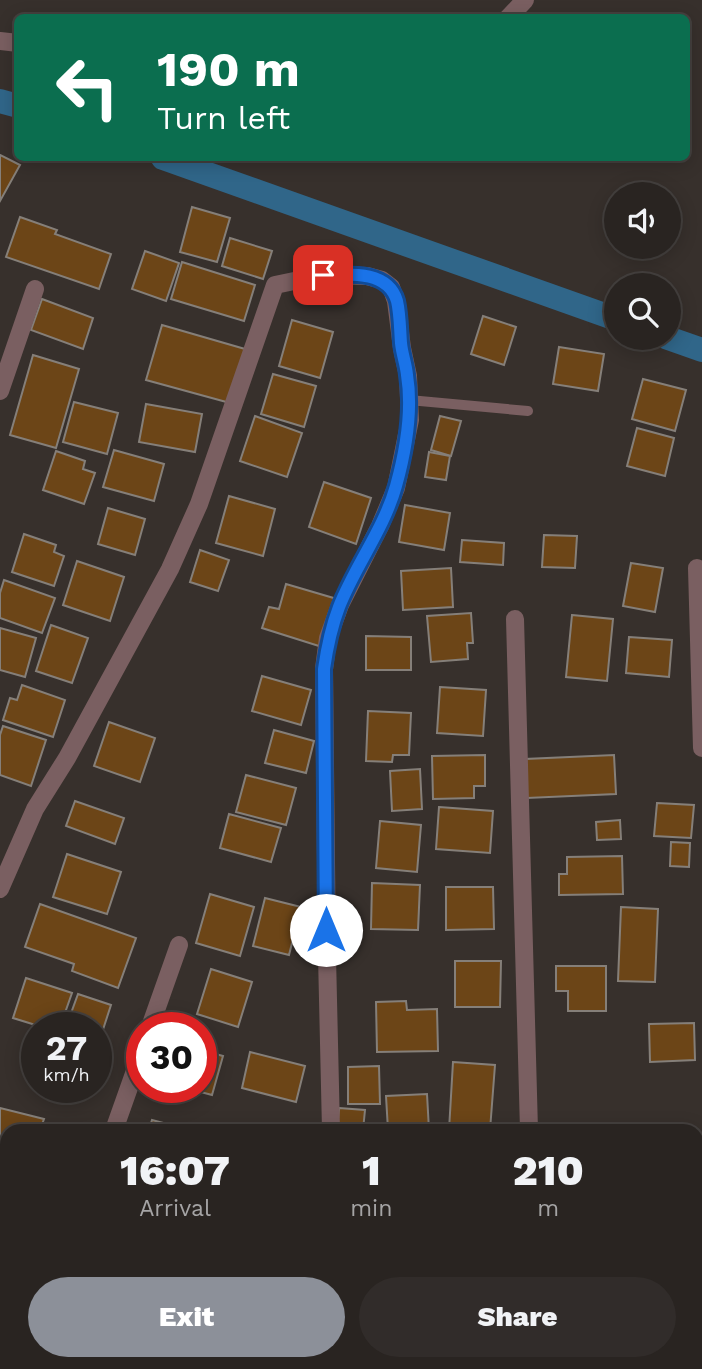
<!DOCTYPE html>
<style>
:root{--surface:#292421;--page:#312c2a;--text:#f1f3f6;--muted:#a5a4a5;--line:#45413f;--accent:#8c9099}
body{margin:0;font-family:"Work Sans",sans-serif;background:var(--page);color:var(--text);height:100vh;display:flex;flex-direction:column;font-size:26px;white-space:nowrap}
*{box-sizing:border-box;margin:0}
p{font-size:23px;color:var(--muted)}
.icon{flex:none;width:38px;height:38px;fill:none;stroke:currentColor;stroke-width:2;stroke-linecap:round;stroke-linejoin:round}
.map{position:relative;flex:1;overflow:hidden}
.panel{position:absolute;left:0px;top:1124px;width:704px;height:247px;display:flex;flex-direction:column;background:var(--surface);border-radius:21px 21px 0 0;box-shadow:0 4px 18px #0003,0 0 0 2px var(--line)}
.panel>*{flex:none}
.banner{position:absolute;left:14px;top:14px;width:676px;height:147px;border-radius:10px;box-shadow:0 4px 18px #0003,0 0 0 2px var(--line);background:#0b6e4f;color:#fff;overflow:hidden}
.buttons{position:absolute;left:604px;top:182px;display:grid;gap:14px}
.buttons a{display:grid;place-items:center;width:77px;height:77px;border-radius:50%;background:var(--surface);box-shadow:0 4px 18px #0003,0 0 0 2px var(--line);font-size:35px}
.speed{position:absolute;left:21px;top:1012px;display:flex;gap:14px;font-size:35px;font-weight:700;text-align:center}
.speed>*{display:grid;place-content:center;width:91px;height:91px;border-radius:50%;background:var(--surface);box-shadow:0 4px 18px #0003,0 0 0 2px var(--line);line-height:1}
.speed small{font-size:18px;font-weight:400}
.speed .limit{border:10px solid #d22;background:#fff;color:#111}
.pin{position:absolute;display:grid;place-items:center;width:60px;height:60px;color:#fff;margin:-30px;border-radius:14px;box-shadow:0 4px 10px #0006}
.me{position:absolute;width:77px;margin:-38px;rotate:0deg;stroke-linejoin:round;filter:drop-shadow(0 0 5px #0008)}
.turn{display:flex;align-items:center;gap:24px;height:147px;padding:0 28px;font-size:32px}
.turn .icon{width:91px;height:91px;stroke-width:2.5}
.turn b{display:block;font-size:49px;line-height:60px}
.eta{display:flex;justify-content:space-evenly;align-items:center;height:119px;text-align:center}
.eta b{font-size:42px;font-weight:800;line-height:49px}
.button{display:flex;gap:14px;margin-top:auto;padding:14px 28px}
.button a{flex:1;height:80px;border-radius:42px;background:var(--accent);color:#fff;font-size:28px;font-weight:800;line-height:80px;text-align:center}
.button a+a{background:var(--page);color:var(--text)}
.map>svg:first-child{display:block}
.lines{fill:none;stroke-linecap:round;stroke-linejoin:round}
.canal{stroke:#306689;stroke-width:24}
.building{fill:#6c4517;stroke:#857f79;stroke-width:2}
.lane{stroke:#7a5f61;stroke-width:10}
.street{stroke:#7a5f61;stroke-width:18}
.route-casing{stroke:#114b97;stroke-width:18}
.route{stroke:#1a73e8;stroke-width:12}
</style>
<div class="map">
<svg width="702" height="1369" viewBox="0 0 702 1369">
<rect width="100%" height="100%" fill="#37302c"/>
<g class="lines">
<g class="canal">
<polyline points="0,101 18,106"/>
<polyline points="163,158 616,319"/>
<polyline points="668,338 702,350"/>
</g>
</g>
<g class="building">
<polygon points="0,155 20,165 0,201"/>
<polygon points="192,207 230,218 217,262 180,252"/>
<polygon points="20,217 57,230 55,234 111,254 99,289 6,257"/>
<polygon points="230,238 272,251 263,279 222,266"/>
<polygon points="145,251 179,263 166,301 132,289"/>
<polygon points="182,262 255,285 244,321 171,299"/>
<polygon points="42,299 93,318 83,349 31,330"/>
<polygon points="483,316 516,327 504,365 471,354"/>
<polygon points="292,320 333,332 320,378 279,366"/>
<polygon points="162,325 245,349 230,403 146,380"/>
<polygon points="559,347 604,354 598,391 553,384"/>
<polygon points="33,355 79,369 56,448 10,435"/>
<polygon points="273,374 316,386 304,427 261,414"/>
<polygon points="643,379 686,390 675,431 632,419"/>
<polygon points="74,402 118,413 107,454 63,442"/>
<polygon points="146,404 202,414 195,452 139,442"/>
<polygon points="255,416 302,433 287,477 240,461"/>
<polygon points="440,416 461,421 451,456 431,450"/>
<polygon points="637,428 674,438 665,476 627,466"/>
<polygon points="114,450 164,464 154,501 103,487"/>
<polygon points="56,451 85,461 83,469 95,473 84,504 43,490"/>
<polygon points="429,452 450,456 446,480 425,477"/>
<polygon points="324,482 371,498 356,544 309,527"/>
<polygon points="229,496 275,509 263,556 216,543"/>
<polygon points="405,505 450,513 444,550 399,542"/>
<polygon points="108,508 145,519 135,555 98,544"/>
<polygon points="24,534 56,545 54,552 64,556 54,586 12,572"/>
<polygon points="544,535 577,536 575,568 542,567"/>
<polygon points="462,540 504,543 503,565 460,562"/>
<polygon points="200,550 229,560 218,591 190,582"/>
<polygon points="77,561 124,577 110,621 63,605"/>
<polygon points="631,563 663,568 655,612 623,606"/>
<polygon points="451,568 453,607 403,610 401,571"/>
<polygon points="4,580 55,598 42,633 0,618 0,593"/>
<polygon points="286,584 337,599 322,647 262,628 269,607 279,609"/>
<polygon points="471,613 473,643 467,643 468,659 431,662 427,616"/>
<polygon points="572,615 613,619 607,681 566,677"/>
<polygon points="51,625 88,638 72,683 36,671"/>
<polygon points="0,628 36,638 25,677 0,670"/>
<polygon points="366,636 411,637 411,670 366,670"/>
<polygon points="629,637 672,640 669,677 626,673"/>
<polygon points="262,676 311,690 301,725 252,711"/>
<polygon points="22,685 65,700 53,737 3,720 10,698 17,700"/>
<polygon points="440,687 486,690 483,736 437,733"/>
<polygon points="368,711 411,713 409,755 393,755 392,762 366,761"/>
<polygon points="109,722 155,738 140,782 94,766"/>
<polygon points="3,726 46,740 31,786 0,775 0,735"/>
<polygon points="274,730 314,741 306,773 265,763"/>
<polygon points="485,755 485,786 474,786 474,798 433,799 432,756"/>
<polygon points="614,755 616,794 527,798 525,759"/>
<polygon points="420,769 422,809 392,811 390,771"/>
<polygon points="246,775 296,788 286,825 236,812"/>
<polygon points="75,801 124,818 115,844 66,826"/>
<polygon points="657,803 694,805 691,838 654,836"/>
<polygon points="439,807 493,811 490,853 436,849"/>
<polygon points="229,814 281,828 271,862 220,848"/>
<polygon points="620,820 621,839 597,840 596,822"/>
<polygon points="380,821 421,825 417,872 376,868"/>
<polygon points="671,842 690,843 689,867 670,866"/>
<polygon points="67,854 121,872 107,914 53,897"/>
<polygon points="622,856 623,894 559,895 559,874 567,874 567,857"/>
<polygon points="372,883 420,885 418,930 371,929"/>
<polygon points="446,887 493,887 494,929 446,930"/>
<polygon points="210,894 254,907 240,956 196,943"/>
<polygon points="265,898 301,907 289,955 253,946"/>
<polygon points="40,904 136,938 118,988 72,971 74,964 25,947"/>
<polygon points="621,907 658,909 655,982 618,981"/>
<polygon points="455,961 501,961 500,1007 455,1007"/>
<polygon points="556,966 606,966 606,1011 568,1011 568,991 556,991"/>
<polygon points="211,969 252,982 238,1027 197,1014"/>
<polygon points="26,978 72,993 60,1027 42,1027 13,1018"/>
<polygon points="78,994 111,1005 97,1048 96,1027 66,1027"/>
<polygon points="406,1001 407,1010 437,1009 438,1051 377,1052 376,1002"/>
<polygon points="694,1023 695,1060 650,1062 649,1024"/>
<polygon points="201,1050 223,1056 212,1095 182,1087 201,1087"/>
<polygon points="250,1052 305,1066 296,1102 242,1088"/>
<polygon points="453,1062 495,1065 490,1130 449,1130"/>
<polygon points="379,1066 380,1104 348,1104 348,1067"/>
<polygon points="52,1087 87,1087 83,1098"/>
<polygon points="427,1094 429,1130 388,1130 386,1096"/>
<polygon points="0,1108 44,1119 40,1130 7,1130 7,1145 0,1143"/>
<polygon points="339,1108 365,1110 363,1130 337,1130"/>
<polygon points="152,1120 190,1130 149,1130"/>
<polygon points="0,1222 7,1225 7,1237 0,1257"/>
<polygon points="77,1363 129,1363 127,1369 75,1369"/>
<polygon points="172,1363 219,1363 218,1369 176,1369 177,1365"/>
<polygon points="249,1363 297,1363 295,1369 247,1369"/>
<rect x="566" y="1363" width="48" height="6"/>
</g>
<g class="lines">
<polyline class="lane" points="409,400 528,411"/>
<g class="street">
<polyline points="508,18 525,0"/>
<polyline points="0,41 18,43"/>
<polyline points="0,391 35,289"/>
<polyline points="697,568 702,748"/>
<polyline points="515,619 529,1130"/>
<polyline points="0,889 35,809 67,758 170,569 199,504 275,285 323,275 367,276 382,280 391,287 396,301 402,348 408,376 410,420 396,488 380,526 340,605 328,638 324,669 327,956 331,1130"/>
<polyline points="150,1027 179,945"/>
<polyline points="114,1130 142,1051"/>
<polyline points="337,1363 337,1369"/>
<polyline points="535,1363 536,1369"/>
<polyline points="30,1369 32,1363"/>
</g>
</g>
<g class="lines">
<g class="route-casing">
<path id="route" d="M323,275C349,274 388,270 397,301C400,314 400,330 401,343C402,354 406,364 407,375C413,412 406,450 396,486C384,529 355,566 339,607C331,628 327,648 324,669L326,930"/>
</g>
<use href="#route" class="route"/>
</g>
</svg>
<div class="buttons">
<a><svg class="icon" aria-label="sound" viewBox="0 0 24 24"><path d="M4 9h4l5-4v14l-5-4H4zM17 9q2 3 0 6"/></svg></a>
<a><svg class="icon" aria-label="search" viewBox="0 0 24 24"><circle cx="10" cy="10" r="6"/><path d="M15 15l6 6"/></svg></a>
</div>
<div class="speed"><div>27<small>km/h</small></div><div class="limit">30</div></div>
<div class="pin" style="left:323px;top:275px;background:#d93025"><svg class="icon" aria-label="arrive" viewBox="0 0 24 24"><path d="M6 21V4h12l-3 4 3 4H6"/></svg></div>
<svg class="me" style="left:326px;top:930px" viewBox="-20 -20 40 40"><circle r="19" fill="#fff"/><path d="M0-13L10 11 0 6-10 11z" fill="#1a73e8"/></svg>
<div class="banner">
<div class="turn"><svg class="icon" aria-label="left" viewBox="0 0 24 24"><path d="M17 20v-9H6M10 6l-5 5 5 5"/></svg><div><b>190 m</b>Turn left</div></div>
</div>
<section class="panel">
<div class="eta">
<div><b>16:07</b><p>Arrival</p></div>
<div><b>1</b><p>min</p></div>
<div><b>210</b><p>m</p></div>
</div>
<div class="button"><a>Exit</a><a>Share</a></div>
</section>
</div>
